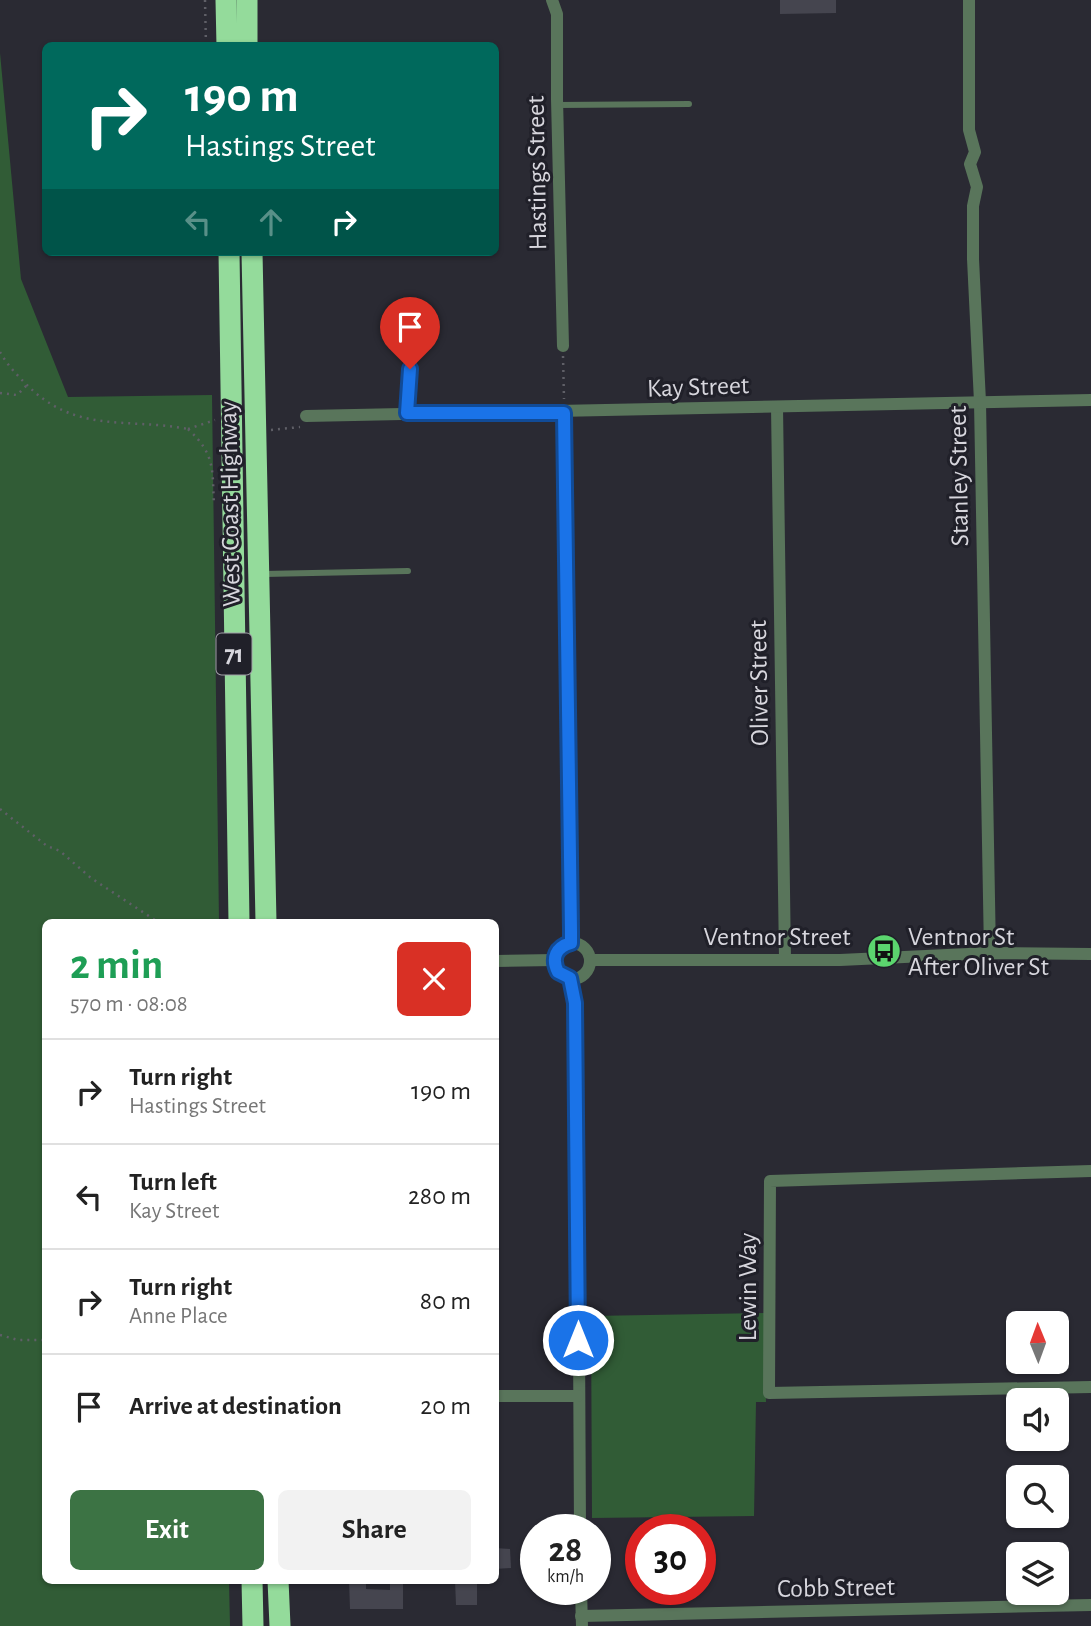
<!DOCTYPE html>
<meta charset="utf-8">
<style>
:root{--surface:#fff;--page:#f2f2f2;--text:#222;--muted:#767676;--line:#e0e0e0;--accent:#3c7344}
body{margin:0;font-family:"Alegreya Sans",sans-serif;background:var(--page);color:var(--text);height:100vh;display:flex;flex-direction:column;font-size:26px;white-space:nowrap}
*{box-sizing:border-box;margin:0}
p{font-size:23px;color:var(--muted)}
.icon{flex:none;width:38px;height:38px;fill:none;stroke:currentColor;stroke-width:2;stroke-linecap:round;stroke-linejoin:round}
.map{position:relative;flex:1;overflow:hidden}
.details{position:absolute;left:42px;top:919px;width:457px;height:665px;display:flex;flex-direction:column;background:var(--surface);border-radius:10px;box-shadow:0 2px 5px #0004}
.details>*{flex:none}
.banner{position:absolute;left:42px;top:42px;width:457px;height:214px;border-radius:10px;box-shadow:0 2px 5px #0004;background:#00695c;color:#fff;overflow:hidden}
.needle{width:46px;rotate:359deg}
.buttons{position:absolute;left:1006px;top:1311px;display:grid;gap:14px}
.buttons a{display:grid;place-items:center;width:63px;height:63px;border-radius:10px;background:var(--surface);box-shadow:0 2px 5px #0004;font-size:35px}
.speed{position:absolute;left:520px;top:1514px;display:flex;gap:14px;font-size:35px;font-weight:700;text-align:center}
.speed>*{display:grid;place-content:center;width:91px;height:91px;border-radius:50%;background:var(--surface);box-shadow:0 2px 5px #0004;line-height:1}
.speed small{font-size:18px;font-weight:400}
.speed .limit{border:10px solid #d22;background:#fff;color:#111}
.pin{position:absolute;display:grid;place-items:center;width:60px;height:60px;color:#fff;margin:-72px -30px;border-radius:50% 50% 50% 0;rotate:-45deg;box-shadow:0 0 7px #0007}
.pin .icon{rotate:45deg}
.me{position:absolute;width:77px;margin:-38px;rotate:0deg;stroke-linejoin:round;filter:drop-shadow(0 0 5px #0008)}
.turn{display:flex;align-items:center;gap:24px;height:147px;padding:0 28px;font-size:32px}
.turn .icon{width:91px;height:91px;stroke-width:2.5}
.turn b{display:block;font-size:49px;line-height:60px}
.lanes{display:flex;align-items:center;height:66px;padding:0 28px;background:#0003;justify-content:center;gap:35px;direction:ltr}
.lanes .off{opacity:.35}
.round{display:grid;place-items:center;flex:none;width:74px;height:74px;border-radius:10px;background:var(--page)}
.summary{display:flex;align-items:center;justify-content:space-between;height:119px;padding:0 28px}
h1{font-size:42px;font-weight:600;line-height:52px;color:#1e9e55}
.action{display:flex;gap:14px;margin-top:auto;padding:14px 28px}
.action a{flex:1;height:80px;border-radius:10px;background:var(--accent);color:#fff;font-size:28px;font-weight:600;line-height:80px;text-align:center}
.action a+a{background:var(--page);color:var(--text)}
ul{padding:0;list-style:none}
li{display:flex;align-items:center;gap:21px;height:105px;padding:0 28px;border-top:2px solid var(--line)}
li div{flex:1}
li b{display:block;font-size:26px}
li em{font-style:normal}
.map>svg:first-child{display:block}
.green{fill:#315c36}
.building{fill:#45454f}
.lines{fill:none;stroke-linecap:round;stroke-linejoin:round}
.path{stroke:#5f5f67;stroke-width:2.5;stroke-dasharray:2 5;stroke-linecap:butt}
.lane{stroke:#59755b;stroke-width:6}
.street{stroke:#59755b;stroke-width:12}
.highway{stroke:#94db9b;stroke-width:21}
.route-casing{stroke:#114b97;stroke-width:18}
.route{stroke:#1a73e8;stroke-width:12}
.labels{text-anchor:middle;stroke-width:6;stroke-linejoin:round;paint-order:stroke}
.shield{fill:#202029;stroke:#a09fa7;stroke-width:2}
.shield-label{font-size:24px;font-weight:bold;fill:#d7d6dd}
.street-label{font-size:26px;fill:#d7d6dd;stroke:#202029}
.poi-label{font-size:26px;fill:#d7d6dd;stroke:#202029;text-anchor:start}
</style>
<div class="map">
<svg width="1091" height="1626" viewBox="0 0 1091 1626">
<rect width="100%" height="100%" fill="#2a2a33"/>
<g class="green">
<polygon points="0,53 21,279 68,397 212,395 219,922 46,922 46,1580 229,1580 230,1626 0,1626"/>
<polygon points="765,1313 766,1402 756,1402 754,1516 592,1518 591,1316"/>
</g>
<g class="building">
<polygon points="780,0 836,0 836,13 780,14"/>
<polygon points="495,1548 510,1549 511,1568 495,1569"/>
<polygon points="349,1580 366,1580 366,1589 390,1590 390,1580 403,1580 403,1609 350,1609"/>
<polygon points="455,1580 477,1580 477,1605 456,1605"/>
</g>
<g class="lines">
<g class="path">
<polyline points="205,0 206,46"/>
<path d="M0,352C6,363 15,373 24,382C75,435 124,417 188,429"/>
<polyline points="563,356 564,399"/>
<polyline points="0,393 17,395 27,385"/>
<path d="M188,429C216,455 212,470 214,505"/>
<polyline points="188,429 215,420"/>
<polyline points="271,430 300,427"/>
<polyline points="0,809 47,846 60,851 91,878 158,922"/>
<polyline points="0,1335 18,1340 46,1340"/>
</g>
<g class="lane">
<polyline points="557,105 689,104"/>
<polyline points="264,574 408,571"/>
</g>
<g class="street">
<polyline points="552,0 557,14 557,99 563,346"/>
<polyline points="969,0 969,130 975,152 970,164 977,187 973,206 973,259 980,402 990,953"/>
<polyline points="777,407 785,959"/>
<polyline points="407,413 413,325"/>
<polyline points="564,413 571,943"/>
<polyline points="306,416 1091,400"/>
<circle cx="572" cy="961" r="18"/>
<polyline points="590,960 840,960 990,953 1091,954"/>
<polyline points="495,961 554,960"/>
<polyline points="571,978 575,1003 578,1147 580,1530"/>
<polyline points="1091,1171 770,1181 769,1393 1091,1387"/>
<polyline points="495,1396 578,1396"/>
<polyline points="581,1589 582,1626"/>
<polyline points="581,1616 1091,1605"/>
</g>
<g class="highway">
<polyline points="226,0 227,46"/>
<polyline points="247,0 247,46"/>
<polyline points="229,252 239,922"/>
<polyline points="252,252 266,922"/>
<polyline points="252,1580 253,1626"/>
<polyline points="278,1580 280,1626"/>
</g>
</g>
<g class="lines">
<g class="route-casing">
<path id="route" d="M410,369L407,413H564L571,931V943C556,947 551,958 558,972L570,978L575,1003L578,1340"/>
</g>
<use href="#route" class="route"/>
</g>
<defs>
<g id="bus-disc" transform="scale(1.75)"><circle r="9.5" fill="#5bd56e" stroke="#202029"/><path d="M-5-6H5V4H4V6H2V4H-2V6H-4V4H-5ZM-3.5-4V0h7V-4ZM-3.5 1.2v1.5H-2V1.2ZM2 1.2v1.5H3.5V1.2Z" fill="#111"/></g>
</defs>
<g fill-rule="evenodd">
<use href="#bus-disc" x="884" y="951"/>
</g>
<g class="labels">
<rect class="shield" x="216.5" y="633.5" width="35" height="41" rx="5"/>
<g class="shield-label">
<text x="234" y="662">71</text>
</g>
<g class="street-label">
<text transform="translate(536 173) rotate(-91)" y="9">Hastings Street</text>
<text transform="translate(698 386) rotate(-2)" y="9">Kay Street</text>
<text transform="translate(958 476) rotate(-91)" y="9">Stanley Street</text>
<text transform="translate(229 504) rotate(-91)" y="9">West Coast Highway</text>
<text transform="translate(758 683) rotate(-91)" y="9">Oliver Street</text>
<text x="777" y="945">Ventnor Street</text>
<text transform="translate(747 1287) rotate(-90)" y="9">Lewin Way</text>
<text transform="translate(836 1587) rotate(-1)" y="9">Cobb Street</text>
</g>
<g class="poi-label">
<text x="908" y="945">Ventnor St<tspan x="908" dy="30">After Oliver St</tspan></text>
</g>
</g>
</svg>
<div class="buttons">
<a><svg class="needle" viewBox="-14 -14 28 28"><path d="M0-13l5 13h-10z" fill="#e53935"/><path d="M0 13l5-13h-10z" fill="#767676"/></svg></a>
<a><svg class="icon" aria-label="sound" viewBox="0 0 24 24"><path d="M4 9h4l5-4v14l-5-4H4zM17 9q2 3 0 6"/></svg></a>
<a><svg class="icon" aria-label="search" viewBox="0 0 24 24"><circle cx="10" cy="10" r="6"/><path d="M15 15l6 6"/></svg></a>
<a><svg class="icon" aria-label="layers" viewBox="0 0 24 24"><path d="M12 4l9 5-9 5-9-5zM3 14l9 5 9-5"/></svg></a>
</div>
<div class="speed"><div>28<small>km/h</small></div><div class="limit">30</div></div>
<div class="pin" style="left:410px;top:369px;background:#d93025"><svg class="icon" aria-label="arrive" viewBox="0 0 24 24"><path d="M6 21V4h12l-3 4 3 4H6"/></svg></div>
<svg class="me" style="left:578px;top:1340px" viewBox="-20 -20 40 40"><circle r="17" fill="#1a73e8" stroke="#fff" stroke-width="3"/><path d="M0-11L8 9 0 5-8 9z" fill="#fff"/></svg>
<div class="banner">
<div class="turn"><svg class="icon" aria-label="right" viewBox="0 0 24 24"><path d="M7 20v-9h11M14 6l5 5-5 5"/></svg><div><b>190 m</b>Hastings Street</div></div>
<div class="lanes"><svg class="icon off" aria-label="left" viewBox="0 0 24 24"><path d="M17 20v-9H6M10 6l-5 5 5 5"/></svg><svg class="icon off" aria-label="ahead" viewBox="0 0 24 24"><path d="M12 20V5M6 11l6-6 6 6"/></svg><svg class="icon" aria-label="right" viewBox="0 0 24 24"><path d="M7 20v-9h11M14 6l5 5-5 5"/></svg></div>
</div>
<section class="details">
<div class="summary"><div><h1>2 min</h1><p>570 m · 08:08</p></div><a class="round" style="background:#d93025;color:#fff"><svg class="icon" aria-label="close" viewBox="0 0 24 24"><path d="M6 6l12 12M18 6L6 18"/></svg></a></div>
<ul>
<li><svg class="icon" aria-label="right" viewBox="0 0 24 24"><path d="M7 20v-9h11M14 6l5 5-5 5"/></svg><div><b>Turn right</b><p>Hastings Street</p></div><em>190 m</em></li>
<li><svg class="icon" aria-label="left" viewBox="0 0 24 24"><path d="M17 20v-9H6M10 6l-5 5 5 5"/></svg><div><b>Turn left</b><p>Kay Street</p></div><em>280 m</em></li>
<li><svg class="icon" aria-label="right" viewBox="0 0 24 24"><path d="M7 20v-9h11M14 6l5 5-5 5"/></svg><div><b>Turn right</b><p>Anne Place</p></div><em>80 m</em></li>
<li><svg class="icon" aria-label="arrive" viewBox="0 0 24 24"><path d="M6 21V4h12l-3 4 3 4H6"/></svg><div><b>Arrive at destination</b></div><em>20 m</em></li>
</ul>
<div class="action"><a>Exit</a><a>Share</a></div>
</section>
</div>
